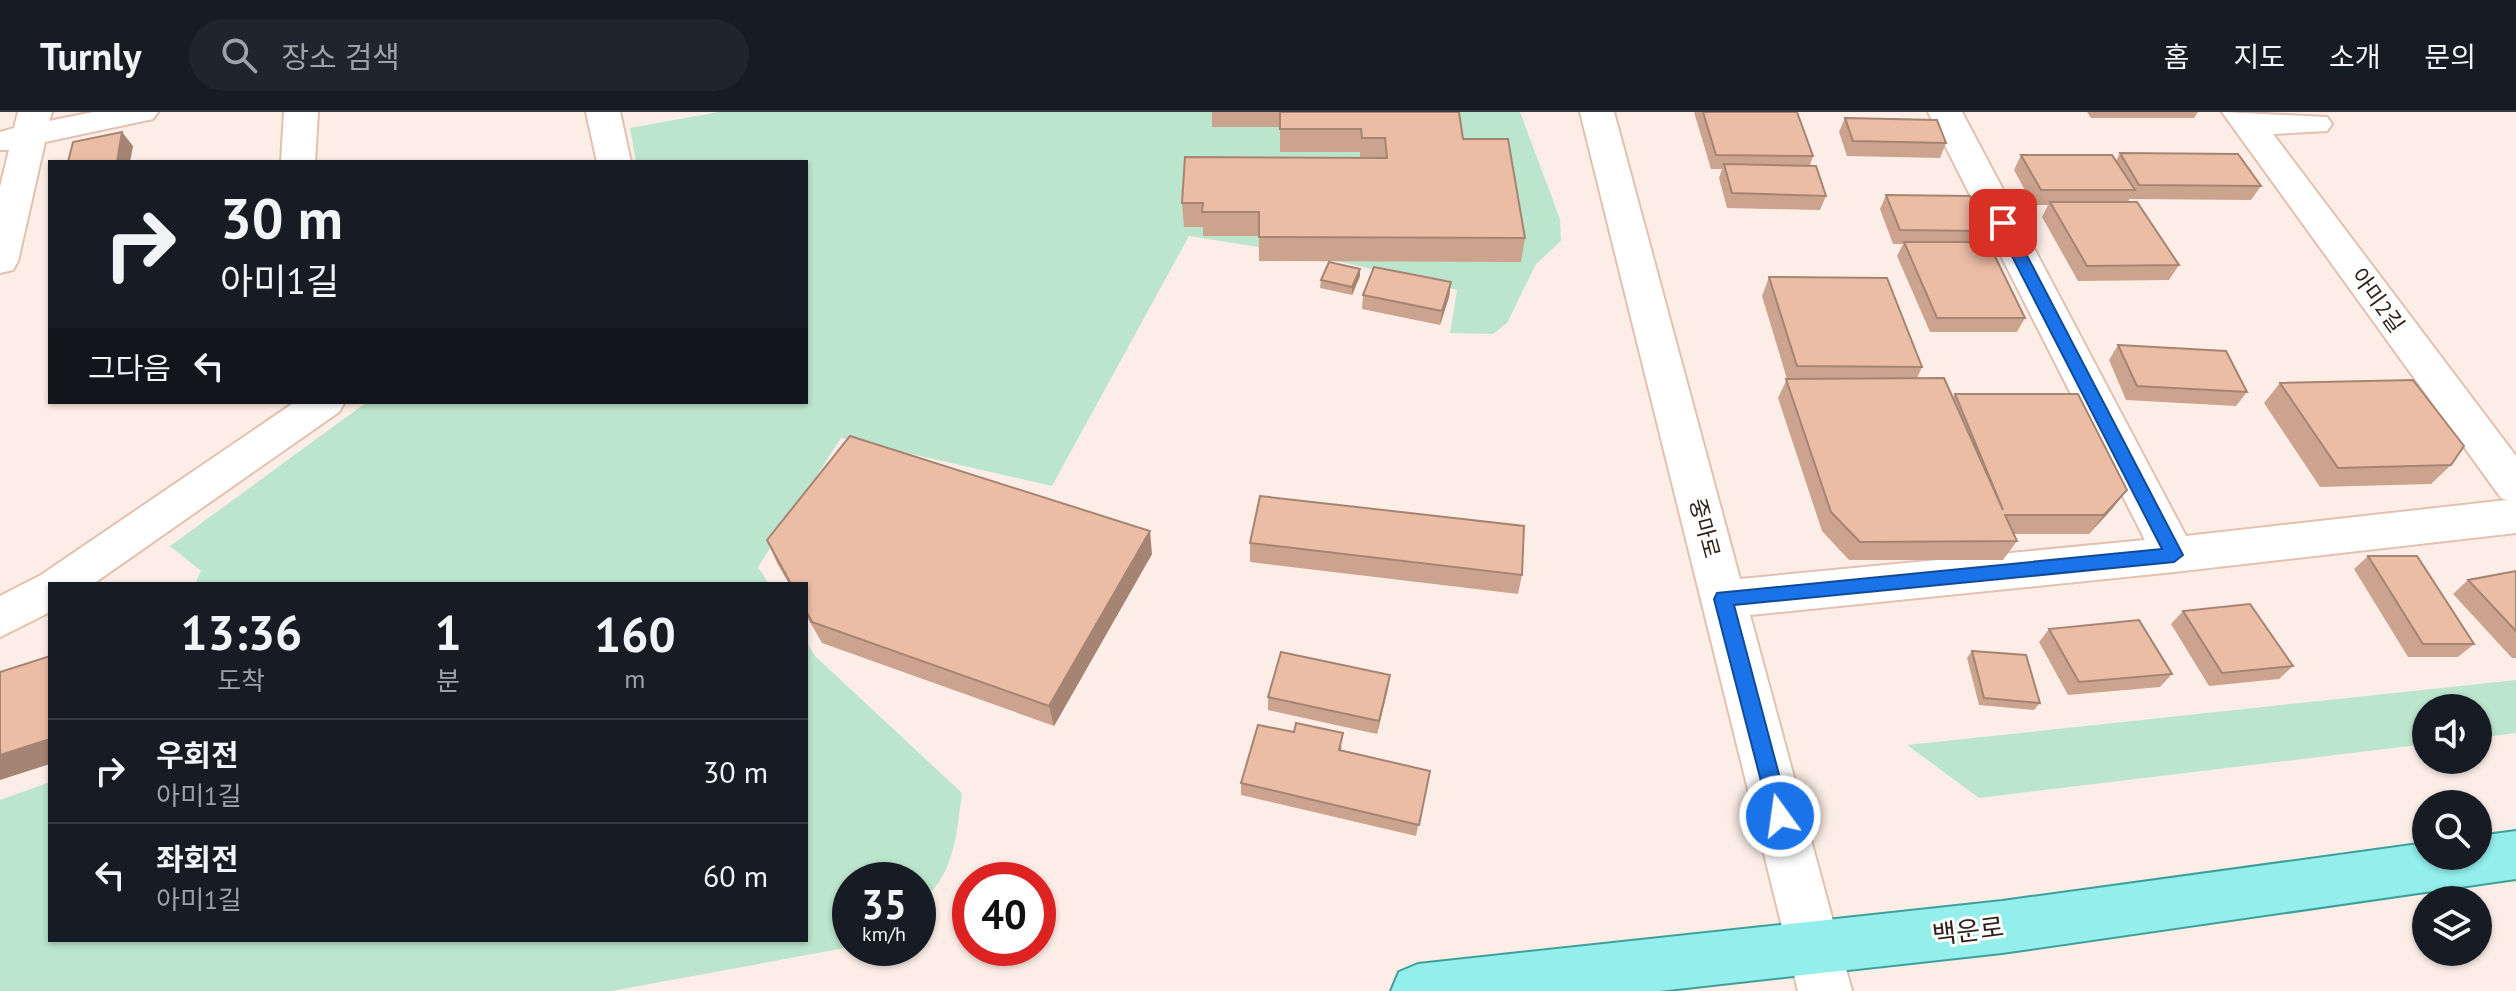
<!DOCTYPE html>
<html lang="ko">
<meta charset="utf-8">
<style>
:root{--surface:#171b24;--page:#20242c;--text:#f1f3f6;--muted:#9ea1a6;--line:#363941}
body{margin:0;font-family:"PT Sans","Noto Sans KR",sans-serif;background:var(--page);color:var(--text);height:100vh;display:flex;flex-direction:column;font-size:30px;white-space:nowrap}
*{box-sizing:border-box;margin:0}
p{font-size:26px;color:var(--muted)}
.icon{flex:none;width:44px;height:44px;fill:none;stroke:currentColor;stroke-width:2;stroke-linecap:round;stroke-linejoin:round}
.map{position:relative;flex:1;overflow:hidden}
.sheet{position:absolute;left:48px;top:470px;width:760px;height:360px;display:flex;flex-direction:column;background:var(--surface);border-radius:0px;box-shadow:0 2px 6px #0004}
.sheet>*{flex:none}
.banner{position:absolute;left:48px;top:48px;width:760px;height:244px;border-radius:0px;box-shadow:0 2px 6px #0004;background:#171b24;color:var(--text);overflow:hidden}
.fabs{position:absolute;left:2412px;top:582px;display:grid;gap:16px}
.fabs a{display:grid;place-items:center;width:80px;height:80px;border-radius:50%;background:var(--surface);box-shadow:0 2px 6px #0004;font-size:40px}
.speed{position:absolute;left:832px;top:750px;display:flex;gap:16px;font-size:40px;font-weight:700;text-align:center}
.speed>*{display:grid;place-content:center;width:104px;height:104px;border-radius:50%;background:var(--surface);box-shadow:0 2px 6px #0004;line-height:1}
.speed small{font-size:20px;font-weight:400}
.speed .limit{border:12px solid #d22;background:#fff;color:#111}
.pin{position:absolute;display:grid;place-items:center;width:68px;height:68px;color:#fff;margin:-34px;border-radius:16px;box-shadow:0 4px 12px #0006}
.me{position:absolute;width:88px;margin:-44px;rotate:346deg;stroke-linejoin:round;filter:drop-shadow(0 0 6px #0008)}
.turn{display:flex;align-items:center;gap:28px;height:168px;padding:0 40px;font-size:36px}
.turn .icon{width:104px;height:104px;stroke-width:2.5}
.turn b{display:block;font-size:56px;line-height:68px}
.then{display:flex;align-items:center;height:76px;padding:0 40px;background:#0003;gap:16px;font-size:30px}
.eta{display:flex;justify-content:space-evenly;align-items:center;height:136px;text-align:center}
.eta b{font-size:48px;font-weight:600;line-height:56px}
ul{padding:0;list-style:none}
li{display:flex;align-items:center;gap:24px;height:104px;padding:0 40px;border-top:2px solid var(--line)}
li div{flex:1}
li b{display:block;font-size:30px}
li em{font-style:normal}
header{display:flex;align-items:center;gap:48px;box-sizing:border-box;height:112px;padding:0 40px;background:var(--surface);border-bottom:2px solid var(--line)}
header strong{font-size:38px}
nav{display:flex;gap:44px;margin-inline-start:auto;font-size:28px}
.search{width:560px;height:72px;background:var(--page);display:flex;align-items:center;gap:20px;box-sizing:border-box;padding:0 28px;border-radius:44px;color:var(--muted);font-size:30px}
.map>svg:first-child{display:block}
.green{fill:#bce5cd}
.lines{fill:none;stroke-linecap:round;stroke-linejoin:round}
.minor-casing{stroke:#e2c1b0;stroke-width:4}
.major-casing{stroke:#3fa09a;stroke-width:4}
.minor{fill:#fff;fill-rule:evenodd}
.major{fill:#92efec;fill-rule:evenodd}
.wall{fill:#cba38e}
.shaded-wall{fill:#a58474}
.building{fill:#ecbda5;stroke:#a58474;stroke-width:2}
.route{fill:#1a73e8;stroke:#114b97;stroke-width:2}
.labels{text-anchor:middle;stroke-width:6;stroke-linejoin:round;paint-order:stroke}
.street-label{font-size:22px;fill:#2d211a;stroke:#fff}
.near-street-label{font-size:26px;fill:#2d211a;stroke:#fff}
</style>
<header>
<strong>Turnly</strong>
<div class="search"><svg class="icon" aria-label="search" viewBox="0 0 24 24"><circle cx="10" cy="10" r="6"/><path d="M15 15l6 6"/></svg>장소 검색</div>
<nav><a>홈</a><a>지도</a><a>소개</a><a>문의</a></nav>
</header>
<div class="map">
<svg width="2516" height="879" viewBox="0 0 2516 879">
<rect width="100%" height="100%" fill="#fceee7"/>
<g class="green">
<polygon points="718,0 1520,0 1560,107 1561,129 1536,152 1507,211 1493,222 1450,221 1457,178 1321,145 1189,124 1052,374 841,326 758,455 769,472 195,472 201,459 170,434 367,290 806,290 806,50 636,50 630,16"/>
<path d="M806,529L815,544L962,681C956,724 955,764 918,792V768H850V835L612,879H0V688L50,670V828H806Z"/>
<polygon points="2516,568 2516,621 2478,626 2478,596 2426,596 2426,632 1979,686 1907,633"/>
</g>
<g class="lines">
<g class="minor-casing">
<g id="minor">
<polygon points="18,0 52,0 49,9 93,0 158,0 153,7 45,30 18,149 13,158 0,161 0,75 9,38 0,38 0,20 14,16"/>
<polygon points="284,0 318,0 315,50 281,50"/>
<polygon points="586,0 620,0 631,50 597,50"/>
<polygon points="1580,0 1614,0 1740,467 2145,428 1928,0 1962,0 2186,424 2507,388 2501,386 2222,0 2327,5 2332,12 2327,19 2273,22 2516,344 2516,421 2174,460 1750,503 1852,879 1798,879"/>
<polygon points="295,290 345,290 339,300 93,472 50,472 50,500 0,525 0,484 41,463"/>
</g>
</g>
<g class="major-casing">
<polygon id="major" points="2516,719 2516,767 2002,841 1659,879 1391,879 1399,860 1418,852 2002,789 2426,731 2426,744 2478,744 2478,724"/>
</g>
<use href="#minor" class="minor"/>
<use href="#major" class="major"/>
</g>
<g class="wall">
<polygon points="1212,0 1459,0 1463,27 1525,126 1521,150 1259,149 1259,124 1203,124 1203,115 1184,115 1182,91 1360,45 1360,40 1280,40 1280,15 1212,15"/>
<polygon points="1694,0 1797,0 1813,44 1810,53 1826,84 1820,98 1727,96 1719,66 1722,57 1711,57"/>
<polygon points="2087,0 2198,0 2194,6 2091,6"/>
<polygon points="1845,6 1946,31 1940,46 1847,44 1839,20"/>
<polygon points="2120,41 2261,74 2251,88 2130,87 2130,86 2128,90 2179,153 2169,168 2078,169 2042,105 2048,93 2033,93 2014,58 2021,43 2116,49"/>
<polygon points="1886,83 1987,119 1981,130 2025,206 2017,220 1930,220 1897,144 1903,132 1893,132 1880,97"/>
<polygon points="1360,164 1352,183 1320,176 1321,168"/>
<polygon points="1769,165 1922,255 1917,266 1953,285 1955,282 2127,378 2089,422 2013,422 2017,429 2003,448 1849,448 1822,419 1778,286 1787,267 1762,184"/>
<polygon points="1451,170 1449,185 1440,213 1362,197 1363,183"/>
<polygon points="2118,233 2247,280 2236,294 2126,288 2109,248"/>
<polygon points="2280,271 2451,353 2431,372 2320,375 2264,291"/>
<polygon points="767,428 1152,442 1054,614 822,531 806,503 806,472 789,472 777,451"/>
<polygon points="1250,431 1522,463 1518,482 1250,450"/>
<polygon points="2368,444 2474,532 2458,545 2408,545 2354,457"/>
<polygon points="2516,459 2516,546 2512,546 2453,482 2468,468"/>
<polygon points="2183,499 2293,554 2279,567 2209,574 2171,512"/>
<polygon points="2049,517 2172,562 2160,575 2068,583 2039,530"/>
<polygon points="1972,539 2040,591 2034,598 1979,593 1967,546"/>
<polygon points="1390,563 1388,576 1377,622 1268,598 1268,585"/>
<polygon points="1342,634 1341,638 1430,659 1416,724 1241,683 1241,671"/>
</g>
<g class="shaded-wall">
<polygon points="122,20 133,34 130,50 117,50"/>
<polygon points="1360,157 1360,164 1352,183 1352,175"/>
<polygon points="1451,170 1449,185 1440,213 1442,199"/>
<polygon points="2127,378 2112,397 2089,422 2104,403"/>
<polygon points="1150,419 1152,442 1054,614 1049,594"/>
<polygon points="1390,563 1388,576 1377,622 1379,609"/>
<polygon points="50,627 50,652 0,668 0,643"/>
</g>
<g class="building">
<polygon points="1280,0 1459,0 1463,27 1508,27 1525,126 1259,125 1259,100 1202,100 1203,91 1182,91 1185,45 1387,46 1385,26 1362,26 1361,17 1280,17"/>
<polygon points="1703,0 1797,0 1813,44 1716,43"/>
<polygon points="1845,6 1937,8 1946,31 1853,29"/>
<polygon points="122,20 117,50 68,50 73,30"/>
<polygon points="2120,41 2238,42 2261,74 2139,73"/>
<polygon points="2021,43 2112,43 2135,78 2041,78"/>
<polygon points="1724,52 1816,54 1826,84 1732,81"/>
<polygon points="1886,83 1970,84 1987,119 1900,118"/>
<polygon points="2050,90 2137,90 2179,153 2087,154"/>
<polygon points="1904,130 1988,130 2025,206 1937,206"/>
<polygon points="1329,150 1360,157 1352,175 1321,168"/>
<polygon points="1374,155 1451,170 1442,199 1363,183"/>
<polygon points="1769,165 1887,166 1922,255 1797,254"/>
<polygon points="2118,233 2226,239 2247,280 2137,274"/>
<polygon points="1944,266 2003,398 1955,282 2078,282 2127,378 2104,403 2005,403 2017,429 1860,430 1831,400 1786,267"/>
<polygon points="2413,268 2464,334 2451,353 2338,356 2280,271"/>
<polygon points="850,324 1150,419 1049,594 812,510 806,499 806,472 791,472 767,428"/>
<polygon points="1260,384 1524,414 1522,463 1250,431"/>
<polygon points="2368,444 2417,444 2474,532 2423,532"/>
<polygon points="2516,459 2516,519 2468,468"/>
<polygon points="2250,492 2293,554 2222,561 2183,499"/>
<polygon points="2139,508 2172,562 2079,570 2049,517"/>
<polygon points="1972,539 2026,543 2040,591 1984,586"/>
<polygon points="1281,540 1390,563 1379,609 1268,585"/>
<polygon points="50,544 50,627 0,643 0,560"/>
<polygon points="1296,611 1343,621 1339,638 1430,659 1419,713 1241,671 1258,613 1294,620"/>
</g>
<polygon class="route" points="2003,106 2010,111 2183,443 2174,450 1734,493 1790,704 1787,711 1780,714 1773,711 1770,704 1714,487 1717,481 2162,437 1995,111"/>
<g class="labels">
<g class="street-label">
<text transform="translate(2378 188) rotate(54)" y="8">아미2길</text>
<text transform="translate(1705 416) rotate(75)" y="8">중마로</text>
</g>
<g class="near-street-label">
<text transform="translate(1968 819) rotate(-7)" y="9">백운로</text>
</g>
</g>
</svg>
<div class="fabs">
<a><svg class="icon" aria-label="sound" viewBox="0 0 24 24"><path d="M4 9h4l5-4v14l-5-4H4zM17 9q2 3 0 6"/></svg></a>
<a><svg class="icon" aria-label="search" viewBox="0 0 24 24"><circle cx="10" cy="10" r="6"/><path d="M15 15l6 6"/></svg></a>
<a><svg class="icon" aria-label="layers" viewBox="0 0 24 24"><path d="M12 4l9 5-9 5-9-5zM3 14l9 5 9-5"/></svg></a>
</div>
<div class="speed"><div>35<small>km/h</small></div><div class="limit">40</div></div>
<div class="pin" style="left:2003px;top:111px;background:#d93025"><svg class="icon" aria-label="arrive" viewBox="0 0 24 24"><path d="M6 21V4h12l-3 4 3 4H6"/></svg></div>
<svg class="me" style="left:1780px;top:704px" viewBox="-20 -20 40 40"><circle r="17" fill="#1a73e8" stroke="#fff" stroke-width="3"/><path d="M0-11L8 9 0 5-8 9z" fill="#fff"/></svg>
<div class="banner">
<div class="turn"><svg class="icon" aria-label="right" viewBox="0 0 24 24"><path d="M7 20v-9h11M14 6l5 5-5 5"/></svg><div><b>30 m</b>아미1길</div></div>
<div class="then">그다음<svg class="icon" aria-label="left" viewBox="0 0 24 24"><path d="M17 20v-9H6M10 6l-5 5 5 5"/></svg></div>
</div>
<section class="sheet">
<div class="eta">
<div><b>13:36</b><p>도착</p></div>
<div><b>1</b><p>분</p></div>
<div><b>160</b><p>m</p></div>
</div>
<ul>
<li><svg class="icon" aria-label="right" viewBox="0 0 24 24"><path d="M7 20v-9h11M14 6l5 5-5 5"/></svg><div><b>우회전</b><p>아미1길</p></div><em>30 m</em></li>
<li><svg class="icon" aria-label="left" viewBox="0 0 24 24"><path d="M17 20v-9H6M10 6l-5 5 5 5"/></svg><div><b>좌회전</b><p>아미1길</p></div><em>60 m</em></li>
</ul>
</section>
</div>
